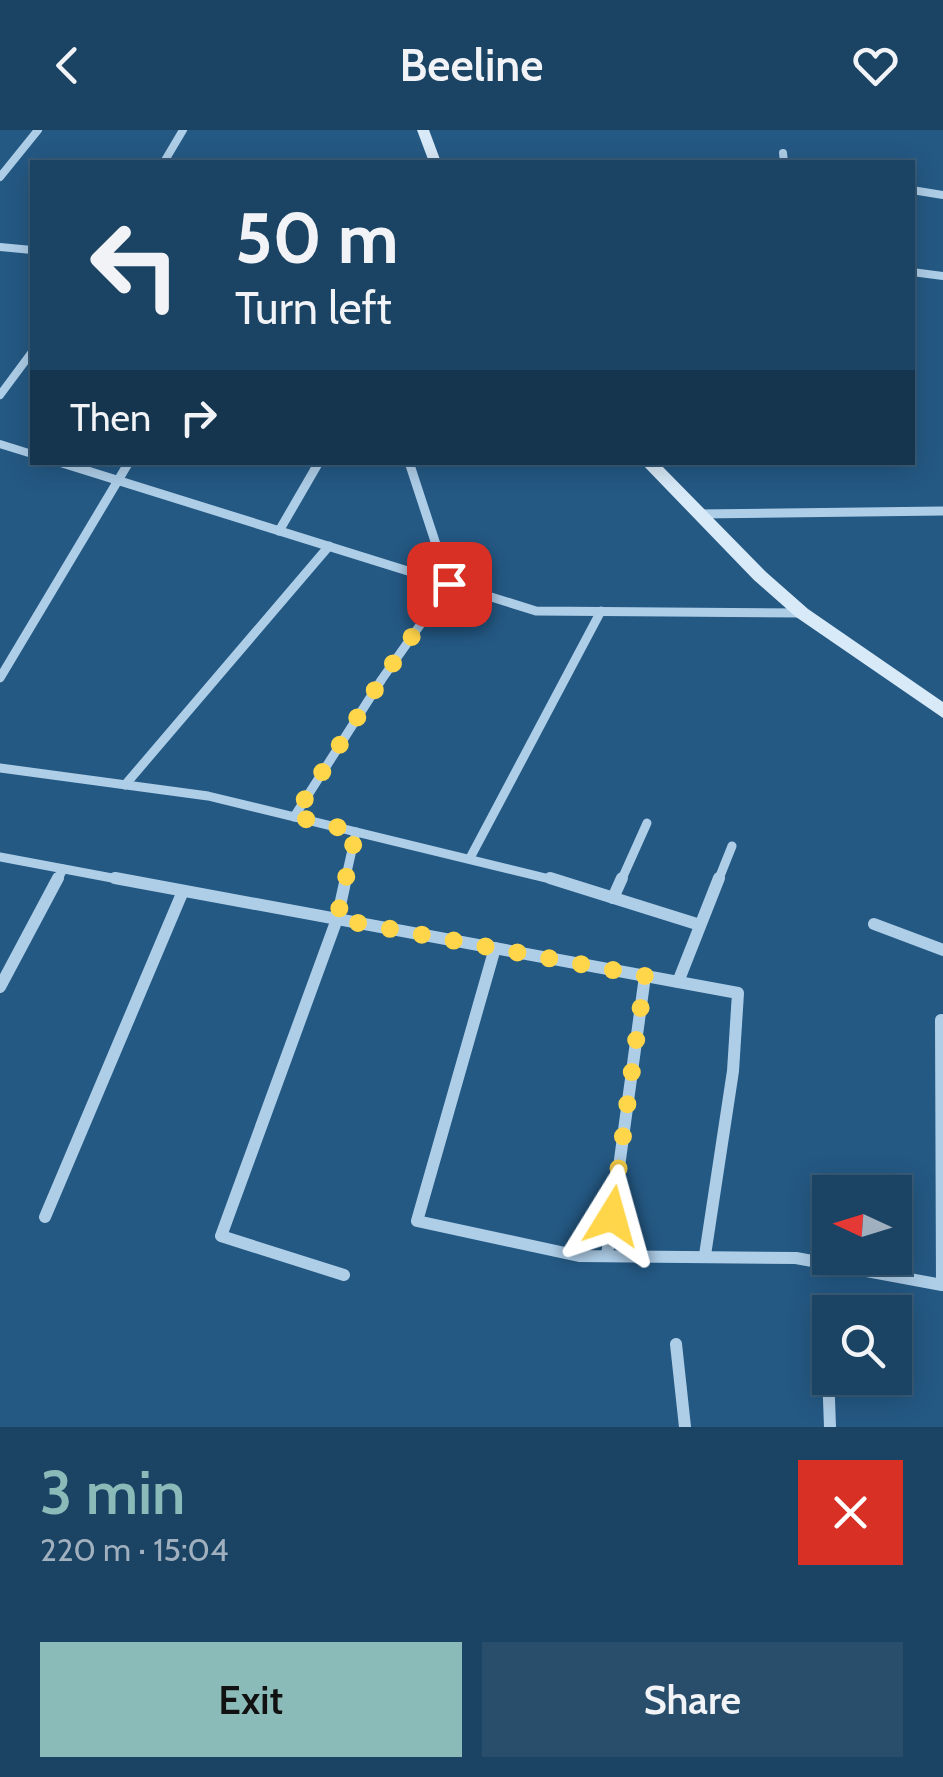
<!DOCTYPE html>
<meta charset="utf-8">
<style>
:root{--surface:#1b4363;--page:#284e6c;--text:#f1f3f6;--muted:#a0b0be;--line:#395c78;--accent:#8bbbb9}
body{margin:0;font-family:Cabin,sans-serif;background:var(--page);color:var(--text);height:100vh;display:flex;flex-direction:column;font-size:38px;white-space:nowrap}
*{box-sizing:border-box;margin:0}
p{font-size:32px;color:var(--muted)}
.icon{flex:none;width:55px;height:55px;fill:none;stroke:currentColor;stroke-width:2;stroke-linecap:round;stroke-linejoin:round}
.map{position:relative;height:1297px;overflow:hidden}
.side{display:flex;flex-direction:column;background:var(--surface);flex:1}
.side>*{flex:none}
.banner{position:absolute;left:30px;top:30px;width:885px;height:305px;border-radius:0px;box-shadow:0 5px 25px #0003,0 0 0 2px var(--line);background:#1b4363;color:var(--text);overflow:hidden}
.needle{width:65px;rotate:274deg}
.fabs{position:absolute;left:812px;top:1045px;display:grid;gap:20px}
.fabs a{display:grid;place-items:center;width:100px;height:100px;border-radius:0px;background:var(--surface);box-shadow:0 5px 25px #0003,0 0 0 2px var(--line);font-size:50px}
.pin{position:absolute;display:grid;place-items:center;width:85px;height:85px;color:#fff;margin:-42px;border-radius:20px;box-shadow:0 5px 15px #0006}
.me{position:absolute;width:110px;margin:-55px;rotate:8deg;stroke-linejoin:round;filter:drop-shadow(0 0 8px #0008)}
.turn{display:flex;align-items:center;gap:35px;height:210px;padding:0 40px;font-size:45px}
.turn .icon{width:130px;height:130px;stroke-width:2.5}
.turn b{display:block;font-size:70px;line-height:85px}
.then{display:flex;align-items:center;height:95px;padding:0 40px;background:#0003;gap:20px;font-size:38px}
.round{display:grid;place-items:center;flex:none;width:105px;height:105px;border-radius:0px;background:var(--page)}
.head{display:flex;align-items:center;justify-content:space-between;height:170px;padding:0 40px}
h1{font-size:60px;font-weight:600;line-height:75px;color:var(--accent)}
.primary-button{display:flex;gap:20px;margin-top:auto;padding:20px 40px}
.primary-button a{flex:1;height:115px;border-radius:0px;background:var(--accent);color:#111;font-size:40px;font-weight:600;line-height:115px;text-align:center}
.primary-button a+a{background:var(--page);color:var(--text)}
header{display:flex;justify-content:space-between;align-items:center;height:130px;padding:0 40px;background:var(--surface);font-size:45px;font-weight:600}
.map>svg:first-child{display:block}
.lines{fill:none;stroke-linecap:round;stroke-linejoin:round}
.street-far2{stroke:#aecee8;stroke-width:8}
.street-far1{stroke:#aecee8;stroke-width:9}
.street{stroke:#aecee8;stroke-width:12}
.secondary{fill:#d8e9f7;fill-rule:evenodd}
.route{stroke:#ffd54a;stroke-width:18;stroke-dasharray:0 32.4}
</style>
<header><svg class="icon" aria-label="back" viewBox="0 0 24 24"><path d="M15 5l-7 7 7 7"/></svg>Beeline<svg class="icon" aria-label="heart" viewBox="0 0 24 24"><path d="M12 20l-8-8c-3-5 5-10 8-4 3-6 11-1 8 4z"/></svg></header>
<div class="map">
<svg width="943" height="1297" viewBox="0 0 943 1297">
<rect width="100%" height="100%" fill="#245984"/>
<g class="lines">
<g class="street-far2">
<polyline points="783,23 784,32"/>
<polyline points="164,32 183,0"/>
<polyline points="0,47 38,0"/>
<polyline points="912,60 943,65"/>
<polyline points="0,117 32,120"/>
<polyline points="912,142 943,146"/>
<polyline points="0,265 32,222"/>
<polyline points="0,314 32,324"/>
</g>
<g class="street-far1">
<polyline points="59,332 536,481 801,483"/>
<polyline points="699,384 943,381"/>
<polyline points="279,401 319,332"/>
<polyline points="0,548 129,332"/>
<polyline points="0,638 208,666 558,751"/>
<polyline points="125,655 329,416"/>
<polyline points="294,687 382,549 449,454 409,332"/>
<polyline points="0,727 128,751"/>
<polyline points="470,728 601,481"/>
<polyline points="57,751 63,739"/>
<polyline points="345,751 356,702"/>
<polyline points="621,751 647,693"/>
<polyline points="718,751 732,716"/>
</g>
<g class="street">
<polyline points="115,748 738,863 733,941 705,1125"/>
<polyline points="550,748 700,795"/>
<polyline points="613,768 622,748"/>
<polyline points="874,794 943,820"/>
<polyline points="495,818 417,1091 579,1126 796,1128 942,1155 941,890"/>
<polyline points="678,852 719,748"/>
<polyline points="0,857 58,748"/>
<polyline points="45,1087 183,761"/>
<polyline points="607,1125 645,846"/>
<polyline points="344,1145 221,1106 337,789 346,748"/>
<polyline points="676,1214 685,1297"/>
<polyline points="827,1214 830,1297"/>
</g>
<g class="secondary">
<polygon points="417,0 429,0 441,32 429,32"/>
<polygon points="640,332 658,332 766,442 808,479 943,572 943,588 796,487 754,450"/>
</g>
</g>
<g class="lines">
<polyline class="route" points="449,454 382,549 294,686 356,702 337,789 645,846 612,1086"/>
</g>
</svg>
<div class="fabs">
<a><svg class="needle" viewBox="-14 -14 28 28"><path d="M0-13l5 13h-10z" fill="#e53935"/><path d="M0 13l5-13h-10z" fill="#a0b0be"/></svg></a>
<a><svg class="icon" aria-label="search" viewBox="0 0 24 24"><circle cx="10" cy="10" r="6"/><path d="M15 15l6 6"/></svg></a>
</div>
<div class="pin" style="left:449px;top:454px;background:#d93025"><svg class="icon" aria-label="arrive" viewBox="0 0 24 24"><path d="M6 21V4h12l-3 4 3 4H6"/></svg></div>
<svg class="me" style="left:612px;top:1086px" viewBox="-20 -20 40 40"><path d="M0-17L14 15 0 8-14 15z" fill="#ffd54a" stroke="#fff" stroke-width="4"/></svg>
<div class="banner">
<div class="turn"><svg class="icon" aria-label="left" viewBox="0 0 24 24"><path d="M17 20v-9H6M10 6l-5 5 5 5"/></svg><div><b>50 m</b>Turn left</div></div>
<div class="then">Then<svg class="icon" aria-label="right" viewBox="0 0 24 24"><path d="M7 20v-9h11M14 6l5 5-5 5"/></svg></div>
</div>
</div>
<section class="side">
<div class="head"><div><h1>3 min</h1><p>220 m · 15:04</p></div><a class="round" style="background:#d93025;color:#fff"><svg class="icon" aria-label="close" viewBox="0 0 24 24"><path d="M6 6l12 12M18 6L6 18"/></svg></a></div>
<div class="primary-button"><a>Exit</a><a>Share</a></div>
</section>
